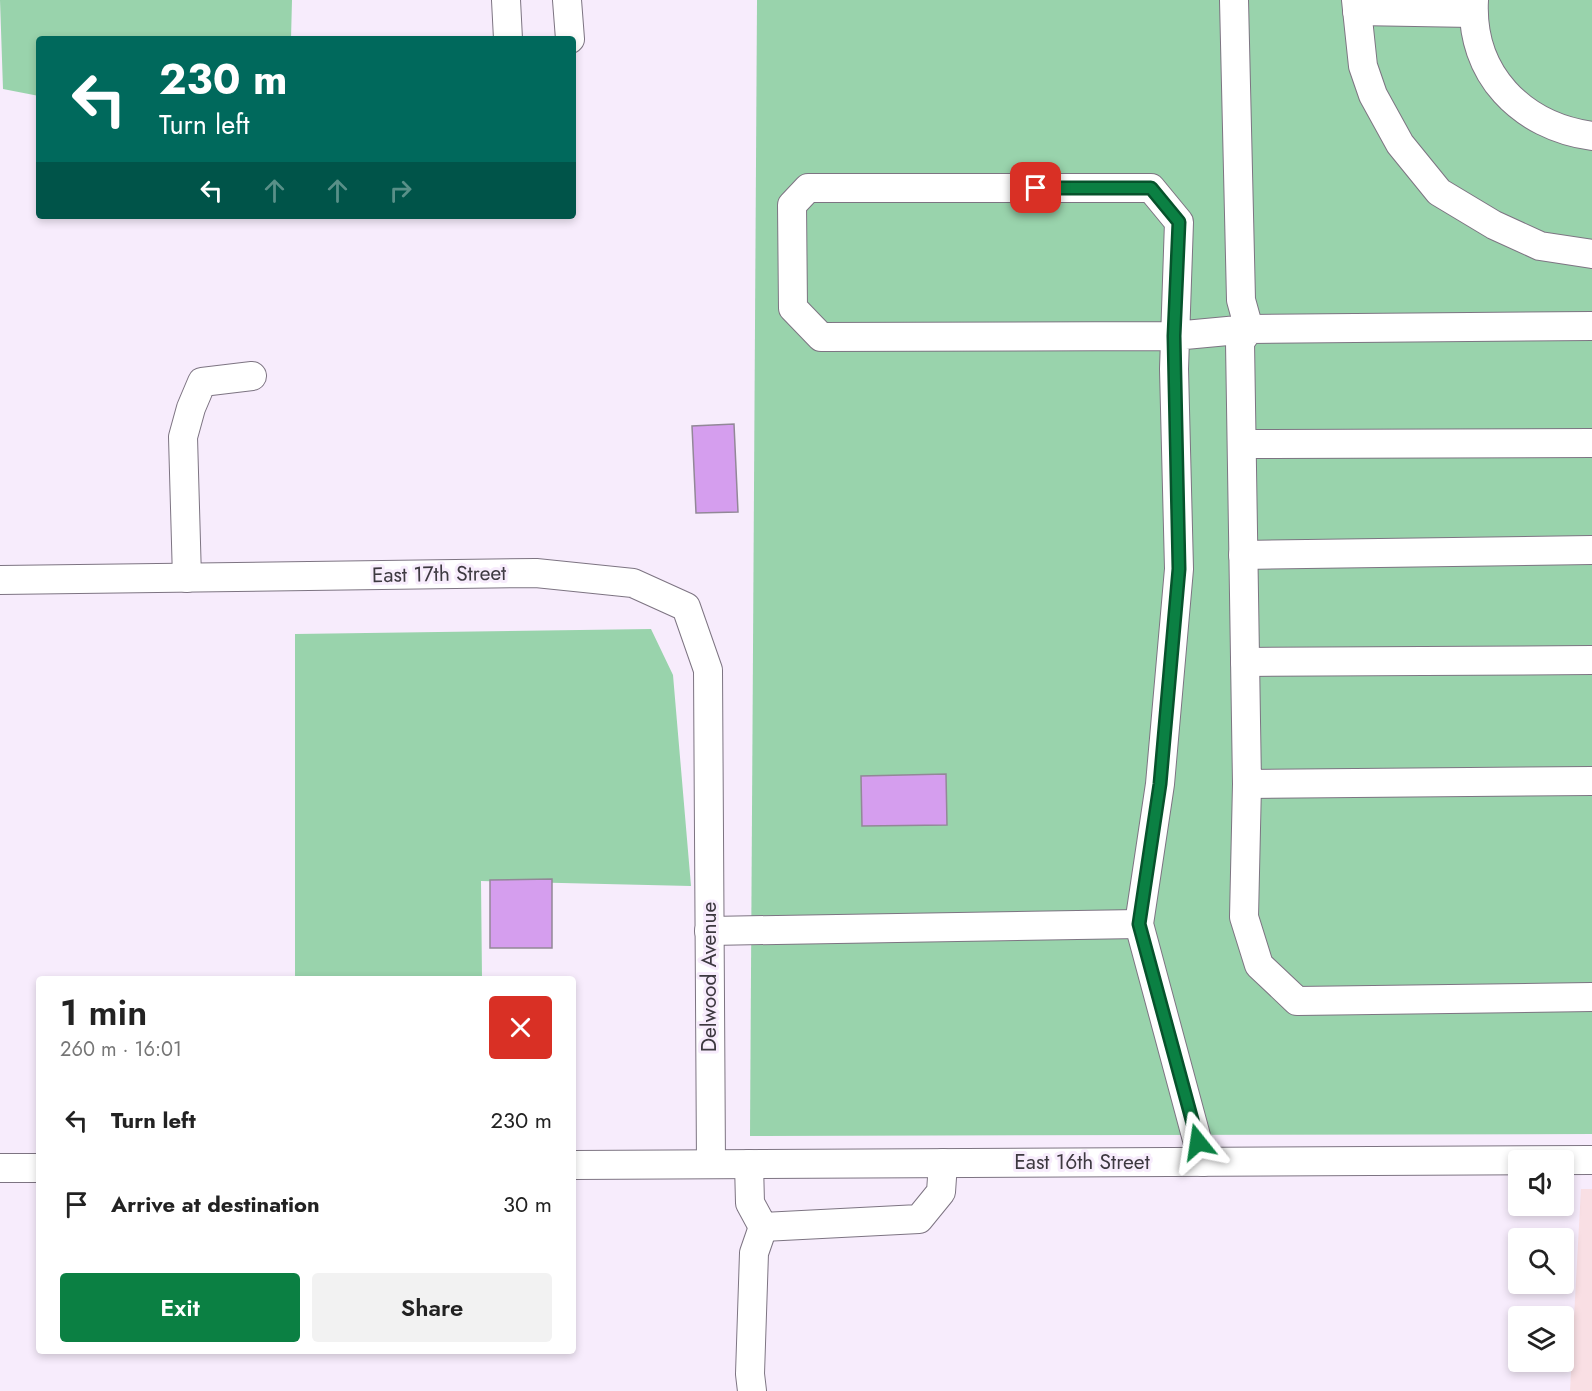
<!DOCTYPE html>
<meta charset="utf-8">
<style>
:root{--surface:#fff;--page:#f2f2f2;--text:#222;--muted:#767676;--accent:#0b8043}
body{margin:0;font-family:Jost,sans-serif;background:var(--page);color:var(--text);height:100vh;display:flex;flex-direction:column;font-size:22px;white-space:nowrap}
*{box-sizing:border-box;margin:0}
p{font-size:20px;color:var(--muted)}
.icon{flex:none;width:33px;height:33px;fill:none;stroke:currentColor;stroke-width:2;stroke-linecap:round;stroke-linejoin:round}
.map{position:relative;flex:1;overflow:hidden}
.panel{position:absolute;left:36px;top:976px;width:540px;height:378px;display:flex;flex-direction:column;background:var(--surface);border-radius:6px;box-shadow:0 3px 9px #0003}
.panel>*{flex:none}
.hud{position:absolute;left:36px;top:36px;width:540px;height:183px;border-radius:6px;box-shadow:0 3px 9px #0003;background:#00695c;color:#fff;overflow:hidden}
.tools{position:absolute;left:1508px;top:1150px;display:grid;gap:12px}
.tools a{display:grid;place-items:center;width:66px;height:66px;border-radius:6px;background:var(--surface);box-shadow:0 3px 9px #0003;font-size:30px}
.pin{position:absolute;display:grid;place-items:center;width:51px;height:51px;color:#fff;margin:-26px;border-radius:12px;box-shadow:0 3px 9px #0006}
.me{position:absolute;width:66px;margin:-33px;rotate:345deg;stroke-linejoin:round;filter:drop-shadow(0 0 4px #0008)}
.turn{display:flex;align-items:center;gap:21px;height:126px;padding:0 24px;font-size:27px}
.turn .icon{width:78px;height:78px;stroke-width:2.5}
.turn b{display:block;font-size:42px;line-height:51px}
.lanes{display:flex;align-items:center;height:57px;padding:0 24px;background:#0003;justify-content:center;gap:30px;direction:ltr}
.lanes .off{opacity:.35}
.round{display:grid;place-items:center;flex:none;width:63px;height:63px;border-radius:6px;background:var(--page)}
.headline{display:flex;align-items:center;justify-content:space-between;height:102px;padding:0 24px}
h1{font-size:36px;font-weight:600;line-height:45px}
.cta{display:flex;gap:12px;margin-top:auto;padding:12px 24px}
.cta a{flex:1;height:69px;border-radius:6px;background:var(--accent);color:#fff;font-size:24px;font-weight:600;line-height:69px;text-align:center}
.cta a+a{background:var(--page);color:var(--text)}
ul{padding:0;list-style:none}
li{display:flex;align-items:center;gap:18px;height:84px;padding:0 24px}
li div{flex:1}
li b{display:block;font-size:22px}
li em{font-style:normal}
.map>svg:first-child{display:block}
.industrial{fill:#f9dfe4}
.green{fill:#99d3ac}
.building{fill:#d59eee;stroke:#928897;stroke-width:1.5}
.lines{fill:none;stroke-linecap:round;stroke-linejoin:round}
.minor-casing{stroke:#7d7482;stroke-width:30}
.minor{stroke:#fff;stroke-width:28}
.route-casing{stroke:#07532c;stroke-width:15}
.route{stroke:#0b8043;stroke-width:10}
.labels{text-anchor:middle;stroke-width:6;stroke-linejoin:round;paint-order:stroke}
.street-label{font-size:21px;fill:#3d3940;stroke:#f7ecfc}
</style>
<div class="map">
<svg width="1592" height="1391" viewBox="0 0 1592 1391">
<rect width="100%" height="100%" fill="#f7ecfc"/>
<polygon class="industrial" points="1581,1189 1592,1189 1592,1391 1570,1391"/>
<g class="green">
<polygon points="0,0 292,0 291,39 39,39 39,96 3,89"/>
<polygon points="757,0 1592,0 1592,1134 750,1136"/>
<polygon points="651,629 673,675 691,886 481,881 482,979 295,979 295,634"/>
</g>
<g class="building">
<polygon points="734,424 738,512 696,513 692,426"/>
<polygon points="946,774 947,825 862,826 861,776"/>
<polygon points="552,879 552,948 490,948 490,880"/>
</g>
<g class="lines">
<g class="minor-casing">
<g id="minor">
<polyline points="506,0 508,39"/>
<polyline points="567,0 570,39"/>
<polyline points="1356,0 1363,66 1373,95 1400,144 1439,192 1494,225 1540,246 1592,254"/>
<path d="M1474,0C1470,74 1521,126 1592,136"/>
<polyline points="1357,11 1473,13"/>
<polyline points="1592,326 1249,329 1240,342 1247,784 1592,781"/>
<polyline points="1242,444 1592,443"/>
<polyline points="1243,555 1592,550"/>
<polyline points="187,578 183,437 191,408 202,382 252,376"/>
<polyline points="0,580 536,573 633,583 686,607 708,670 711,1164"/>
<polyline points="1245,662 1592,660"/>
<polyline points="1247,784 1244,917 1259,965 1297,1001 1592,997"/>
<polyline points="709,931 1139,924"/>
<polyline points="1203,1162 1139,924 1160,784 1179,569 1174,369 1179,222 1151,188 808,188 792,205 793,308 821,337 1174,336 1249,329 1241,300 1234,0"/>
<polyline points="749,1164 750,1203 763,1227 919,1219 941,1192 943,1163"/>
<polyline points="573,1165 1592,1160"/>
<polyline points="0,1168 39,1168"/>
<polyline points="752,1391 750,1374 754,1253 763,1227"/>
</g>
</g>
<use href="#minor" class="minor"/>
</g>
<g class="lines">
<g class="route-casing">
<polyline id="route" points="1036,188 1151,188 1179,222 1174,336 1179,569 1160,784 1139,924 1198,1142"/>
</g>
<use href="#route" class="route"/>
</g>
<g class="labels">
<g class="street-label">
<text transform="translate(439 574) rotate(-1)" y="7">East 17th Street</text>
<text transform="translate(709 977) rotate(-90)" y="7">Delwood Avenue</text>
<text x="1082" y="1169">East 16th Street</text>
</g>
</g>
</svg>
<div class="tools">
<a><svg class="icon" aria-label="sound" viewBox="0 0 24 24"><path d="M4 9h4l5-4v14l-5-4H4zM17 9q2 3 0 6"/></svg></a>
<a><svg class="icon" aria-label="search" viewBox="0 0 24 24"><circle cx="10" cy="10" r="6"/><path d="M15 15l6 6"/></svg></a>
<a><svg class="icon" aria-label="layers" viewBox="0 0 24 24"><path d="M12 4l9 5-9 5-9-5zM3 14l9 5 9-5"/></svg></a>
</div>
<div class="pin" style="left:1036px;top:188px;background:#d93025"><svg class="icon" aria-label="arrive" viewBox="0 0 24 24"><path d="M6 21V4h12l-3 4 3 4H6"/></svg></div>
<svg class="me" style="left:1198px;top:1142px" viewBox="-20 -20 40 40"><path d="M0-17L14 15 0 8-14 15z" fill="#0b8043" stroke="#fff" stroke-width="4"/></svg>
<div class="hud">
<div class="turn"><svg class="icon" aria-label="left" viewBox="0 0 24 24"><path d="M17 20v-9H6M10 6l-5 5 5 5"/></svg><div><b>230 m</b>Turn left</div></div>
<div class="lanes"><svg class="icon" aria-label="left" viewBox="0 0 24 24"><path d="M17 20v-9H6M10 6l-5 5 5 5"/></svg><svg class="icon off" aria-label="ahead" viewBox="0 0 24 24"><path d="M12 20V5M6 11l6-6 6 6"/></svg><svg class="icon off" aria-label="ahead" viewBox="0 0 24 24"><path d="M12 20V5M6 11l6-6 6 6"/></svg><svg class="icon off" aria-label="right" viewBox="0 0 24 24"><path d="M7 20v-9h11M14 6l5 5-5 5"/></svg></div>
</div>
<section class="panel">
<div class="headline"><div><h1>1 min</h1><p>260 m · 16:01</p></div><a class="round" style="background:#d93025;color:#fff"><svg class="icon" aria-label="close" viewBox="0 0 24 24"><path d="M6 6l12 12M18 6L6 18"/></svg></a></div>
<ul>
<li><svg class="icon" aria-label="left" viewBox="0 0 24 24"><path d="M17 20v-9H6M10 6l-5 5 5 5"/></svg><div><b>Turn left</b></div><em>230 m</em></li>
<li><svg class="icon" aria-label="arrive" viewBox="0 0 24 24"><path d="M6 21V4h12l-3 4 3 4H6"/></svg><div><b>Arrive at destination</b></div><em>30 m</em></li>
</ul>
<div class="cta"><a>Exit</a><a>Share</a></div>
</section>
</div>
